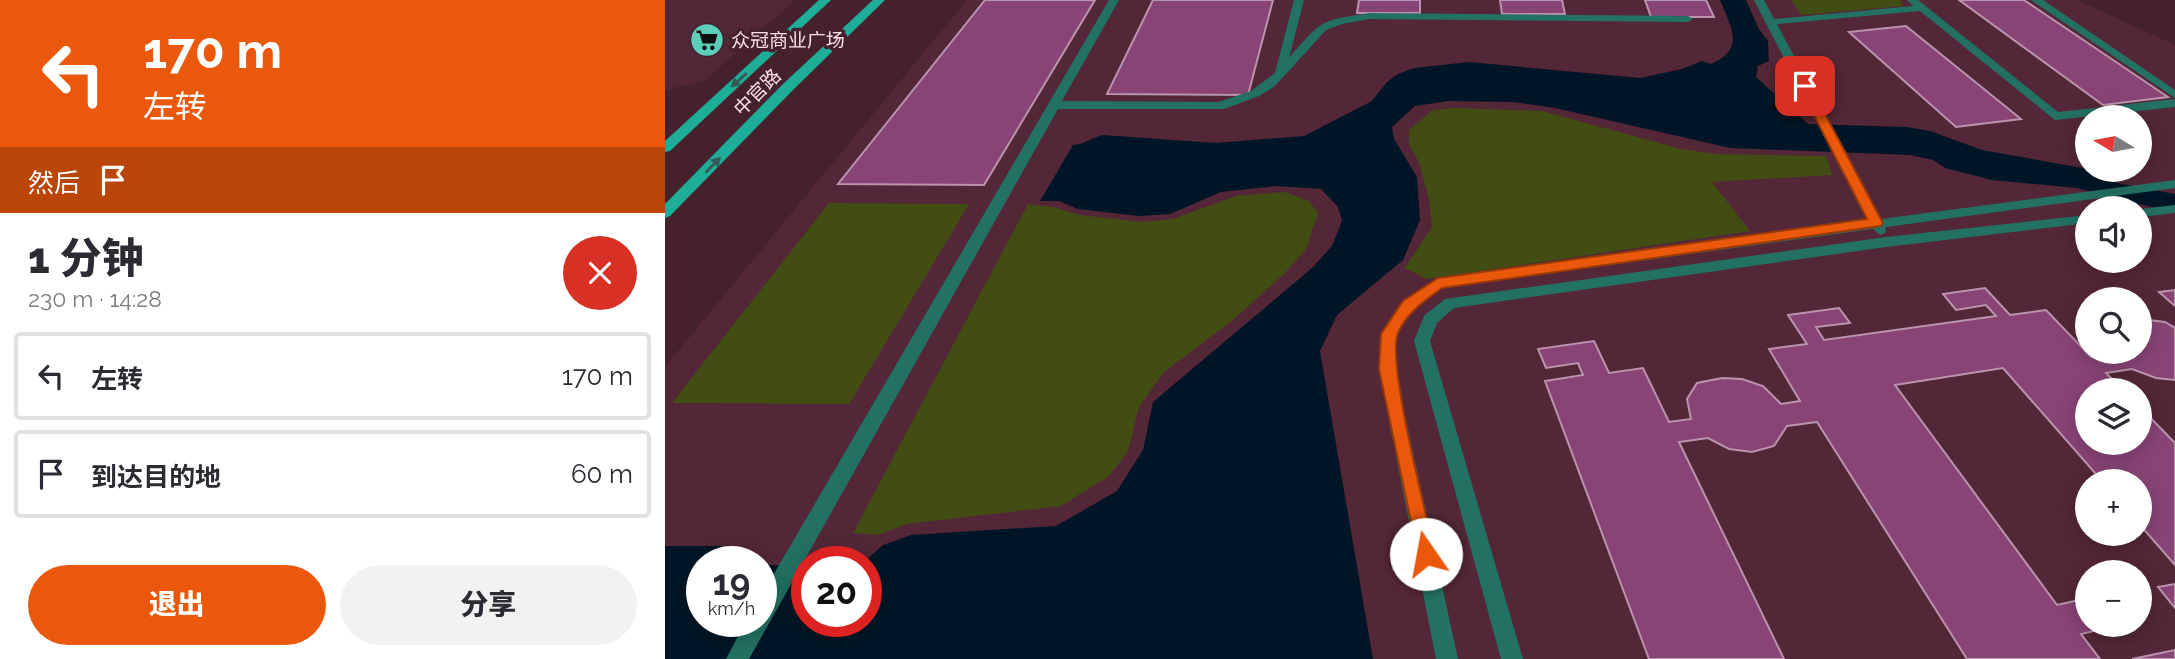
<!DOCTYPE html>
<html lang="zh">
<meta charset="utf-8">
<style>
:root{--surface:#fff;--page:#f2f2f3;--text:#2b2b33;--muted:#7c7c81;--line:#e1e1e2;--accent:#ea580c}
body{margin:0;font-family:Raleway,"Noto Sans SC",sans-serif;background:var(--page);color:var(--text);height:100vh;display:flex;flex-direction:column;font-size:26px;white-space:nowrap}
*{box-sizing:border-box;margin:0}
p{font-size:23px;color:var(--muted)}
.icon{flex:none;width:38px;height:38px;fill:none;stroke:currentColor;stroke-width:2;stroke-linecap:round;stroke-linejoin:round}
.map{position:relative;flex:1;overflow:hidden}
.sheet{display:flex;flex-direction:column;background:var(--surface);width:665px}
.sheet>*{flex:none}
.banner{background:#ea580c;color:#fff;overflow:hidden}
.needle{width:46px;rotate:280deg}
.fabs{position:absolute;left:1410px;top:105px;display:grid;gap:14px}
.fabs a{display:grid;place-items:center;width:77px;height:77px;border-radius:50%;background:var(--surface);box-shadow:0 4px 18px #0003;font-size:35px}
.speed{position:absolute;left:21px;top:546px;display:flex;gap:14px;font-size:35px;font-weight:700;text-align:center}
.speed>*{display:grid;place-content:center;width:91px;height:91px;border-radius:50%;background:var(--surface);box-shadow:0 4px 18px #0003;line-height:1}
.speed small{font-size:18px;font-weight:400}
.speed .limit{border:10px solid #d22;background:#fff;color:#111}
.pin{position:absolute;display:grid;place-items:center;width:60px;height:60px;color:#fff;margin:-30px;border-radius:14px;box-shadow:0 4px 10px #0006}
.me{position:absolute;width:77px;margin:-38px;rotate:348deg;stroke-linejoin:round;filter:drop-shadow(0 0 5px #0008)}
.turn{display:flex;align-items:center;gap:24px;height:147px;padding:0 28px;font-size:32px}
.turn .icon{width:91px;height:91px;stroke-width:2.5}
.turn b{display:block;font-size:49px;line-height:60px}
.then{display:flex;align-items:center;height:66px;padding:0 28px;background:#0003;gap:14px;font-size:26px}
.round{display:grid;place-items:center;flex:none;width:74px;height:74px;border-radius:37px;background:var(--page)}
.summary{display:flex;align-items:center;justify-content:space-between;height:119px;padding:0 28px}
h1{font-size:42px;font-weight:800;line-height:52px}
.primary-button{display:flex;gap:14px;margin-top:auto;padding:14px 28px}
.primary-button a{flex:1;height:80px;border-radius:42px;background:var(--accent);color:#fff;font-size:28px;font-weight:800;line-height:80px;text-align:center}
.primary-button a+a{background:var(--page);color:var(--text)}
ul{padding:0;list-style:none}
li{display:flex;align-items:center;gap:21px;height:88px;margin:0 14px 10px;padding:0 14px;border:4px solid var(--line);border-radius:7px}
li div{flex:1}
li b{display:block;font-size:26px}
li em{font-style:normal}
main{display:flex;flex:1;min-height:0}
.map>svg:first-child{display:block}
.built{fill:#532737;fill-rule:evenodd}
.green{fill:#424d13}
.water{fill:#001626}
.building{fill:#884475;stroke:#bb93ad;stroke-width:2}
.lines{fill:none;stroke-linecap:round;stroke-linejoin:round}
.lane{fill:#237163;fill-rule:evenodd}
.primary{fill:#1ead97;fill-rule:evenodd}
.oneway{fill:#355957}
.route{fill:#ea580c;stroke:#983908;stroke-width:2}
.labels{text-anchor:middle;stroke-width:7;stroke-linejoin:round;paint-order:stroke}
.far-poi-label{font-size:19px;fill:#f9dfe6;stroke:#45212d;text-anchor:start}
.far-street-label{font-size:19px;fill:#f9dfe6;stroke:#45212d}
</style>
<main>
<section class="sheet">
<div class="banner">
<div class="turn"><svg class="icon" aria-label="left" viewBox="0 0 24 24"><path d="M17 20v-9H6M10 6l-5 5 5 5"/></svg><div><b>170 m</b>左转</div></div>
<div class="then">然后<svg class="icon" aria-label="arrive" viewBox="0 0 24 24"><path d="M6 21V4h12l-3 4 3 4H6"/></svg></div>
</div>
<div class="summary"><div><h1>1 分钟</h1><p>230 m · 14:28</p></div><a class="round" style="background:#d93025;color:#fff"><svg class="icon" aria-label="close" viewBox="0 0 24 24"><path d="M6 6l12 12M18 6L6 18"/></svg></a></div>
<ul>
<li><svg class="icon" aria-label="left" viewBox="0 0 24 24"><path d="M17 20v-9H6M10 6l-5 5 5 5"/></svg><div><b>左转</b></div><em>170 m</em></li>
<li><svg class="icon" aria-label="arrive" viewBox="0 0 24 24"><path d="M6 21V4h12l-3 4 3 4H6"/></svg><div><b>到达目的地</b></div><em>60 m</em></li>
</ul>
<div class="primary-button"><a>退出</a><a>分享</a></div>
</section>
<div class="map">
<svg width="1510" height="659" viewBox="0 0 1510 659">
<rect width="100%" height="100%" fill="#45212d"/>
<g class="built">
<polygon points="0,0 130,0 39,81 0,90"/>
<path d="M302,0H1412L1510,45V659H0V367ZM1423,117H1475V170H1423ZM1423,208H1475V261H1423ZM1423,299H1475V352H1423ZM1423,390H1475V443H1423ZM1423,481H1475V534H1423ZM37,562H96V621H37ZM142,562H201V621H142ZM1423,572H1475V625H1423Z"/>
</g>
<g class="green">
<polygon points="1126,0 1235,0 1238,6 1136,15"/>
<polygon points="791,108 877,111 1016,149 1051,154 1161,156 1167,175 1047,182 1085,231 762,279 740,268 767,227 764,199 754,162 744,145 744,130 768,110"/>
<polygon points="620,192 644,201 653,213 641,249 620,273 569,319 498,373 474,407 463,451 444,476 396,506 242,524 213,535 188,533 363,204 388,207 415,215 477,222 508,219 571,196"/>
<polygon points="164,203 304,204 184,404 7,403"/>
</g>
<path class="water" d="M1055,0H1081L1094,29L1103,41L1104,61L1093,66L1091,77L1143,124L1242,127L1265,131L1317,150L1423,169L1452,183L1510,194V213L1412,188L1327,180L1280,168L1268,160L1245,155L1065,148L890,108L848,102L783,101L750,106L727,127L729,139L752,177L755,220L738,260L672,315L655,351L708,659H0V546H58L84,562H37V621H96V565L142,566V621H201V562H199L218,545L246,535L391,526L452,491L478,450L488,402L647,268L667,246L677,221L673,207L656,189L611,186L556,192L505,214L474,216L413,209L394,201H375L408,145C420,144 426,138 438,135L551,143L639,136L707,101L722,82L733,74L749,68L804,62L975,78L1017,69L1037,61L1046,64C1081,49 1066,27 1055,0Z"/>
<g class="building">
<polygon points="320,0 430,0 319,185 173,184"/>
<polygon points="488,0 608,0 583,95 442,94"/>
<polygon points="694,0 755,0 755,13 692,13"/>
<polygon points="835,0 897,0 900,14 837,14"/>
<polygon points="980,0 1041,0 1049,17 986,17"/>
<polygon points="1294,0 1359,0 1503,97 1438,105"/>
<polygon points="1241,26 1356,119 1291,127 1184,32"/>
<polygon points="1320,288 1345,315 1381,310 1426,357 1447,352 1475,352 1475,319 1500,322 1510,328 1510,380 1491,378 1467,369 1441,373 1458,390 1423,390 1423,443 1475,443 1475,407 1510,443 1510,565 1475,525 1475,481 1437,481 1338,368 1230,385 1392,605 1423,598 1423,625 1443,625 1445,627 1416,634 1435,659 1302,659 1152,422 1122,426 1109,446 1087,452 1064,449 1043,438 1014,442 1119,659 984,659 880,381 918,375 913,363 881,368 873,349 929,341 944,373 978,368 1004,422 1026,419 1022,399 1032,383 1057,378 1077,379 1098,386 1116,404 1135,401 1104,349 1142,344 1123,315 1174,308 1185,323 1151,327 1159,340 1331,316 1321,305 1291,310 1278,294"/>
<polygon points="1510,290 1510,306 1494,292"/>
<polygon points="1510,584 1510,608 1493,587"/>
<polygon points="1510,650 1510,659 1467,659"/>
</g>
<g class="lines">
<g class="lane">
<path d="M444,0H454L397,101L554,102L586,91L610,73L629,0H639L624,58C657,20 654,21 704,13L1023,16L1028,19L1023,22L704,19L677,24L661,30L610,86L594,96L559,109H393L84,659H61L81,621H96V596Z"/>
<polygon points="1089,0 1099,0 1109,19 1248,6 1242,0 1253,0 1393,112 1510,99 1510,107 1390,120 1255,11 1112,24 1216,219 1510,180 1510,188 1221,227 1220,233 1215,235 1208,229 777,288 748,309 732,335 730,369 793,659 771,659 714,369 718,330 738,301 773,278 1203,221"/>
<polygon points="1366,0 1378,0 1510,90 1510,98"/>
<polygon points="1510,205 1510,213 1475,217 1475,209"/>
<polygon points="1423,215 1423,223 1221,247 789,308 772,323 765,341 858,659 836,659 749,341 759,316 780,299 1221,237"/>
</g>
<g class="primary">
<polygon points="154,0 166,0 5,151 0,152 0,141"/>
<polygon points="208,0 220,0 128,90 5,216 0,218 0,204 118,84"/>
</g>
</g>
<defs><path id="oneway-solid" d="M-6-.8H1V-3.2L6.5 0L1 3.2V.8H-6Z" transform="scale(1.75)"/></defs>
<g class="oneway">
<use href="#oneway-solid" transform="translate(74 80) rotate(138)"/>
<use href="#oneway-solid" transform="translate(48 165) rotate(-46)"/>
</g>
<path class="route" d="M1140,83L1145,86L1218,223L1216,226L777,288C760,301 742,312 733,333C721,360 762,516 770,554L768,560L761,563L754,560L714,369L716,334L738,301L773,278L1202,219L1134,86Z"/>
<defs>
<g id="supermarket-disc" transform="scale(1.75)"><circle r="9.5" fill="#5dceb9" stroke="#45212d"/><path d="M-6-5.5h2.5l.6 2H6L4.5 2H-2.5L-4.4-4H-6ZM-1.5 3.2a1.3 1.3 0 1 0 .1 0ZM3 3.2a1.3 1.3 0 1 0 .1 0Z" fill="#111"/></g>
</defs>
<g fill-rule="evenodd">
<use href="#supermarket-disc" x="42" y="40"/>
</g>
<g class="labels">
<g class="far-poi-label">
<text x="66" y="47">众冠商业广场</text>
</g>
<g class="far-street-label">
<text transform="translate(92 92) rotate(-45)" y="7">中官路</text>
</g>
</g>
</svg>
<div class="fabs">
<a><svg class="needle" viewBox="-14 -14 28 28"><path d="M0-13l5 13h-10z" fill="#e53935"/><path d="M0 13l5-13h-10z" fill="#7c7c81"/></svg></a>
<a><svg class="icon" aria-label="sound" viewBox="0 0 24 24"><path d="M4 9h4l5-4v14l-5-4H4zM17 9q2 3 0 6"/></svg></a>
<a><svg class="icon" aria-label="search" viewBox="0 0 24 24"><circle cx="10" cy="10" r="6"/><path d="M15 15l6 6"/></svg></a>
<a><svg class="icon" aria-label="layers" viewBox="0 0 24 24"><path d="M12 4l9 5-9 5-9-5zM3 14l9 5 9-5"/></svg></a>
<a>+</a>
<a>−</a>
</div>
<div class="speed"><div>19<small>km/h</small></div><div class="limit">20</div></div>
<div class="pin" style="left:1140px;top:86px;background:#d93025"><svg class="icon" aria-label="arrive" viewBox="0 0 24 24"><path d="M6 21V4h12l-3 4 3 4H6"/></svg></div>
<svg class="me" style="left:761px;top:554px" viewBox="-20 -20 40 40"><circle r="19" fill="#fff"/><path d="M0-13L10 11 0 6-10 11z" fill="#ea580c"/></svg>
</div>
</main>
